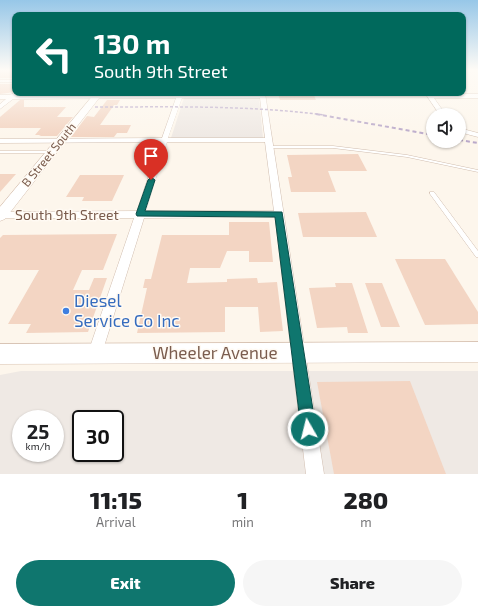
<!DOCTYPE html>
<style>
:root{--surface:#fff;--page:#f6f6f6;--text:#202124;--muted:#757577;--accent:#0f766e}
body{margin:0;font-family:"Exo 2",sans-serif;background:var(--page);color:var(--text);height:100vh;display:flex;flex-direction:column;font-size:15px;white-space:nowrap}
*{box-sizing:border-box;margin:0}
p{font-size:13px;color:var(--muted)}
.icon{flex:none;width:22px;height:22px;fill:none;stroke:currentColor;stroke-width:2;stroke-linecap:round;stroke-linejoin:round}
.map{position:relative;height:474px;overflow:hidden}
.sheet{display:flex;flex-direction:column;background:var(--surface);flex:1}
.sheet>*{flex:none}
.top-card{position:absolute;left:12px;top:12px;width:454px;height:84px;border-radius:8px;box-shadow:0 1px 3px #0004;background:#00695c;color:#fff;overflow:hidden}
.tools{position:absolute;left:426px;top:108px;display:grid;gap:8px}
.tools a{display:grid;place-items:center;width:40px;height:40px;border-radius:50%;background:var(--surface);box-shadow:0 1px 3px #0004;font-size:20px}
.speed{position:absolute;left:12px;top:410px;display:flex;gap:8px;font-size:20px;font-weight:700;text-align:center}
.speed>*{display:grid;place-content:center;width:52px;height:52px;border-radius:50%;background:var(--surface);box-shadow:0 1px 3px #0004;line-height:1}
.speed small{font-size:10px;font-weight:400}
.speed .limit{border:2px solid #111;border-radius:6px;background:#fff;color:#111}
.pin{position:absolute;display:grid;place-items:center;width:34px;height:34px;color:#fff;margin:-41px -17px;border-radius:50% 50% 50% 0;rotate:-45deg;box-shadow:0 0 4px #0007}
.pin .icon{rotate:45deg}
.me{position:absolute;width:44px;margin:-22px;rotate:352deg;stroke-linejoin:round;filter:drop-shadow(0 0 3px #0008)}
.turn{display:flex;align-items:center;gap:14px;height:84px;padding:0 16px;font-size:18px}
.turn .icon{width:52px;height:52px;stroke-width:2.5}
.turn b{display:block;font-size:28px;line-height:34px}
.eta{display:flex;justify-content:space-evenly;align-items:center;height:68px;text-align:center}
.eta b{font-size:24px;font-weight:800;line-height:28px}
.primary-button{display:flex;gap:8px;margin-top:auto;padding:8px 16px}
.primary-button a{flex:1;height:46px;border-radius:24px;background:var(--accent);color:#fff;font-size:16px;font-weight:800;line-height:46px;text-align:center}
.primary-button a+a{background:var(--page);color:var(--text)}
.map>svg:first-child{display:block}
.industrial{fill:#efe9e4;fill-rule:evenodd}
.building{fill:#f3d5c3}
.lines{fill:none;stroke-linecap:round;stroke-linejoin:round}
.lane-casing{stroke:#d1beb0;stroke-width:1}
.street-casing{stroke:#d1beb0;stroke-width:1}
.secondary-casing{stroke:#d6c0b0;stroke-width:1}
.lane{fill:#fff;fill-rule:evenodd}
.street{fill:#fff;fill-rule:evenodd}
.secondary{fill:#fff;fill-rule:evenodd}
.rail-far1{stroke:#b9a8c9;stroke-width:1.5;stroke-dasharray:3 2;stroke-linecap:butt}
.rail{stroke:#b9a8c9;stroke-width:2;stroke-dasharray:4 3;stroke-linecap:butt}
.route{fill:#0f766e;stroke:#0a4d48}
.shop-dot{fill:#3f7fe0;stroke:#fffaf3;stroke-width:1.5}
.labels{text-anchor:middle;stroke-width:3;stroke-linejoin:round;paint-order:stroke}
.far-street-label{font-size:12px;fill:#7a5c4d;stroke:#fffaf3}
.street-label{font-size:14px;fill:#7a5c4d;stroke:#fffaf3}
.near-shop-label{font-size:17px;fill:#366cbe;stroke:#fffaf3;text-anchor:start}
.near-street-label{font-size:17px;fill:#7a5c4d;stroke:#fffaf3}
</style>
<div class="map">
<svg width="478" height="474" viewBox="0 0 478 474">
<rect width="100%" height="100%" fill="#fdf6ec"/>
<g class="industrial">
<polygon points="184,98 259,98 263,138 171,138"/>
<path d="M21,371H478V474H0V375ZM21,419H55V453H21ZM81,419H115V453H81Z"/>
</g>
<g class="building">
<rect x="0" y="70" width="15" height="8"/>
<polygon points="0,84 15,84 15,92 0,94"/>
<polygon points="278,93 313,93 316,100 280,100"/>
<polygon points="20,100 24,100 24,107 66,107 57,117 73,117 57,136 39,136 41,135 35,135 41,128 0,128 0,117"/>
<polygon points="107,100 120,100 117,105 114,105 100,125 131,125 127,133 117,133 114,137 71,137 87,116 94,117"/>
<polygon points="358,154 367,171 328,171 336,192 291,192 288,177 292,177 287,155"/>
<polygon points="0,174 16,174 0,192"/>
<polygon points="80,175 124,175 112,201 82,201 84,197 66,197"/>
<polygon points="366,212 377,237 303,237 298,213"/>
<polygon points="229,222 269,222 273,262 249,262 249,251 227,251 220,268 190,268 187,283 227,282 227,279 257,278 258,283 277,282 283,331 260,332 258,307 225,307 225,332 137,333 147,288 143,288 145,279 151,279 162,235 229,235"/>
<polygon points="117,234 103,270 82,270 73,290 89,290 94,278 107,278 88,332 26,333 31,324 8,324 39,270 0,270 0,238 3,235"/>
<polygon points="395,259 445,259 478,312 478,324 425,325"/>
<polygon points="335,283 352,283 368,333 348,333 347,327 317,328 309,288 336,287"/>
<polygon points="365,283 382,283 400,327 381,327"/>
<polygon points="410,381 446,474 334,474 317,382"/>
</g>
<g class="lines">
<g class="lane-casing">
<g id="lane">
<rect x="0" y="80" width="15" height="2"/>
<polygon points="268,146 333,146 407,155 478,170 478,172 407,157 333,148 268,148"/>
<polygon points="0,151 52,151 54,152 52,153 0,153"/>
<polygon points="430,192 434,192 478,251 478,257 476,257 430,194"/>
</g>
</g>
<g class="street-casing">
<g id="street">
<path d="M14,93L17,95H177V93H183L182,95L259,94V93H265L324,474H306L275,217L144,218L102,353L100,358L95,360L90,358L88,353L134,218H0V212L137,211L160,142L0,143V139L162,138L176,98L13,99L0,109V104L6,99H0V95H10ZM182,98H260L265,138H168ZM167,142H265L274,211H146Z"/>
<polygon points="425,93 478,94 478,98 434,98 446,115 440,115"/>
<polygon points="459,128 478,133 478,137 459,132"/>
</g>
</g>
<g class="secondary-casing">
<g id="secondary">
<polygon points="95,93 103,93 5,219 0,221 0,207"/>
<polygon points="478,342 478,362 0,364 0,344"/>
</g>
</g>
<use href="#lane" class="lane"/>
<use href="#street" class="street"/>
<use href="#secondary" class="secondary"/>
<path class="rail-far1" d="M95,107C172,107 247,105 324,115"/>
<g class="rail">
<polyline points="316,114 433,135"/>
<polyline points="459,140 478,143"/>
</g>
</g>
<linearGradient id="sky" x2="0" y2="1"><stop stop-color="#97c7e8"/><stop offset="0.51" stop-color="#fefbf6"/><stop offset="1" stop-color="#fefbf6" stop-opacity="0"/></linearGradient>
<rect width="478" height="137" fill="url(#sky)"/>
<polygon class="route" points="151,177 155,180 145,211 282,212 316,429 313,434 308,436 303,434 301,429 275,217 137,216 136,214 148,180"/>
<circle class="shop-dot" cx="66" cy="311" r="4"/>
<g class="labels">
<g class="far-street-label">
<text transform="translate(49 155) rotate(-51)" y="4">B Street South</text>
</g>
<g class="street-label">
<text x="67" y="220">South 9th Street</text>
</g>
<g class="near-shop-label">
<text x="74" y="307">Diesel<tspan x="74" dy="20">Service Co Inc</tspan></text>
</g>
<g class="near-street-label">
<text x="215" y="359">Wheeler Avenue</text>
</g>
</g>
</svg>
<div class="tools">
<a><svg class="icon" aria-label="sound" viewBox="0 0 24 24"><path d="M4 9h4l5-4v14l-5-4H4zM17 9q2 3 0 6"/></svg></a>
</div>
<div class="speed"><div>25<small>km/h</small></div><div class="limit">30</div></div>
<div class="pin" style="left:151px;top:180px;background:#d93025"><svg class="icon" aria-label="arrive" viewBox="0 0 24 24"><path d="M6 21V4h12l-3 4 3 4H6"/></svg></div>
<svg class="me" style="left:308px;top:429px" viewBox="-20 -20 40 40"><circle r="17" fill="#0f766e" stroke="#fff" stroke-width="3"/><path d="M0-11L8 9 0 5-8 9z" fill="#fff"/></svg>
<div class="top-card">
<div class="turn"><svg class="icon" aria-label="left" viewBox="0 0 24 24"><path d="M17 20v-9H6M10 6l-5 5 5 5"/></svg><div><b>130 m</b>South 9th Street</div></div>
</div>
</div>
<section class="sheet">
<div class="eta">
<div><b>11:15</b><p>Arrival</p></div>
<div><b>1</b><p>min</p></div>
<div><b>280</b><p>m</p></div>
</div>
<div class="primary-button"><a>Exit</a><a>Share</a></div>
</section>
